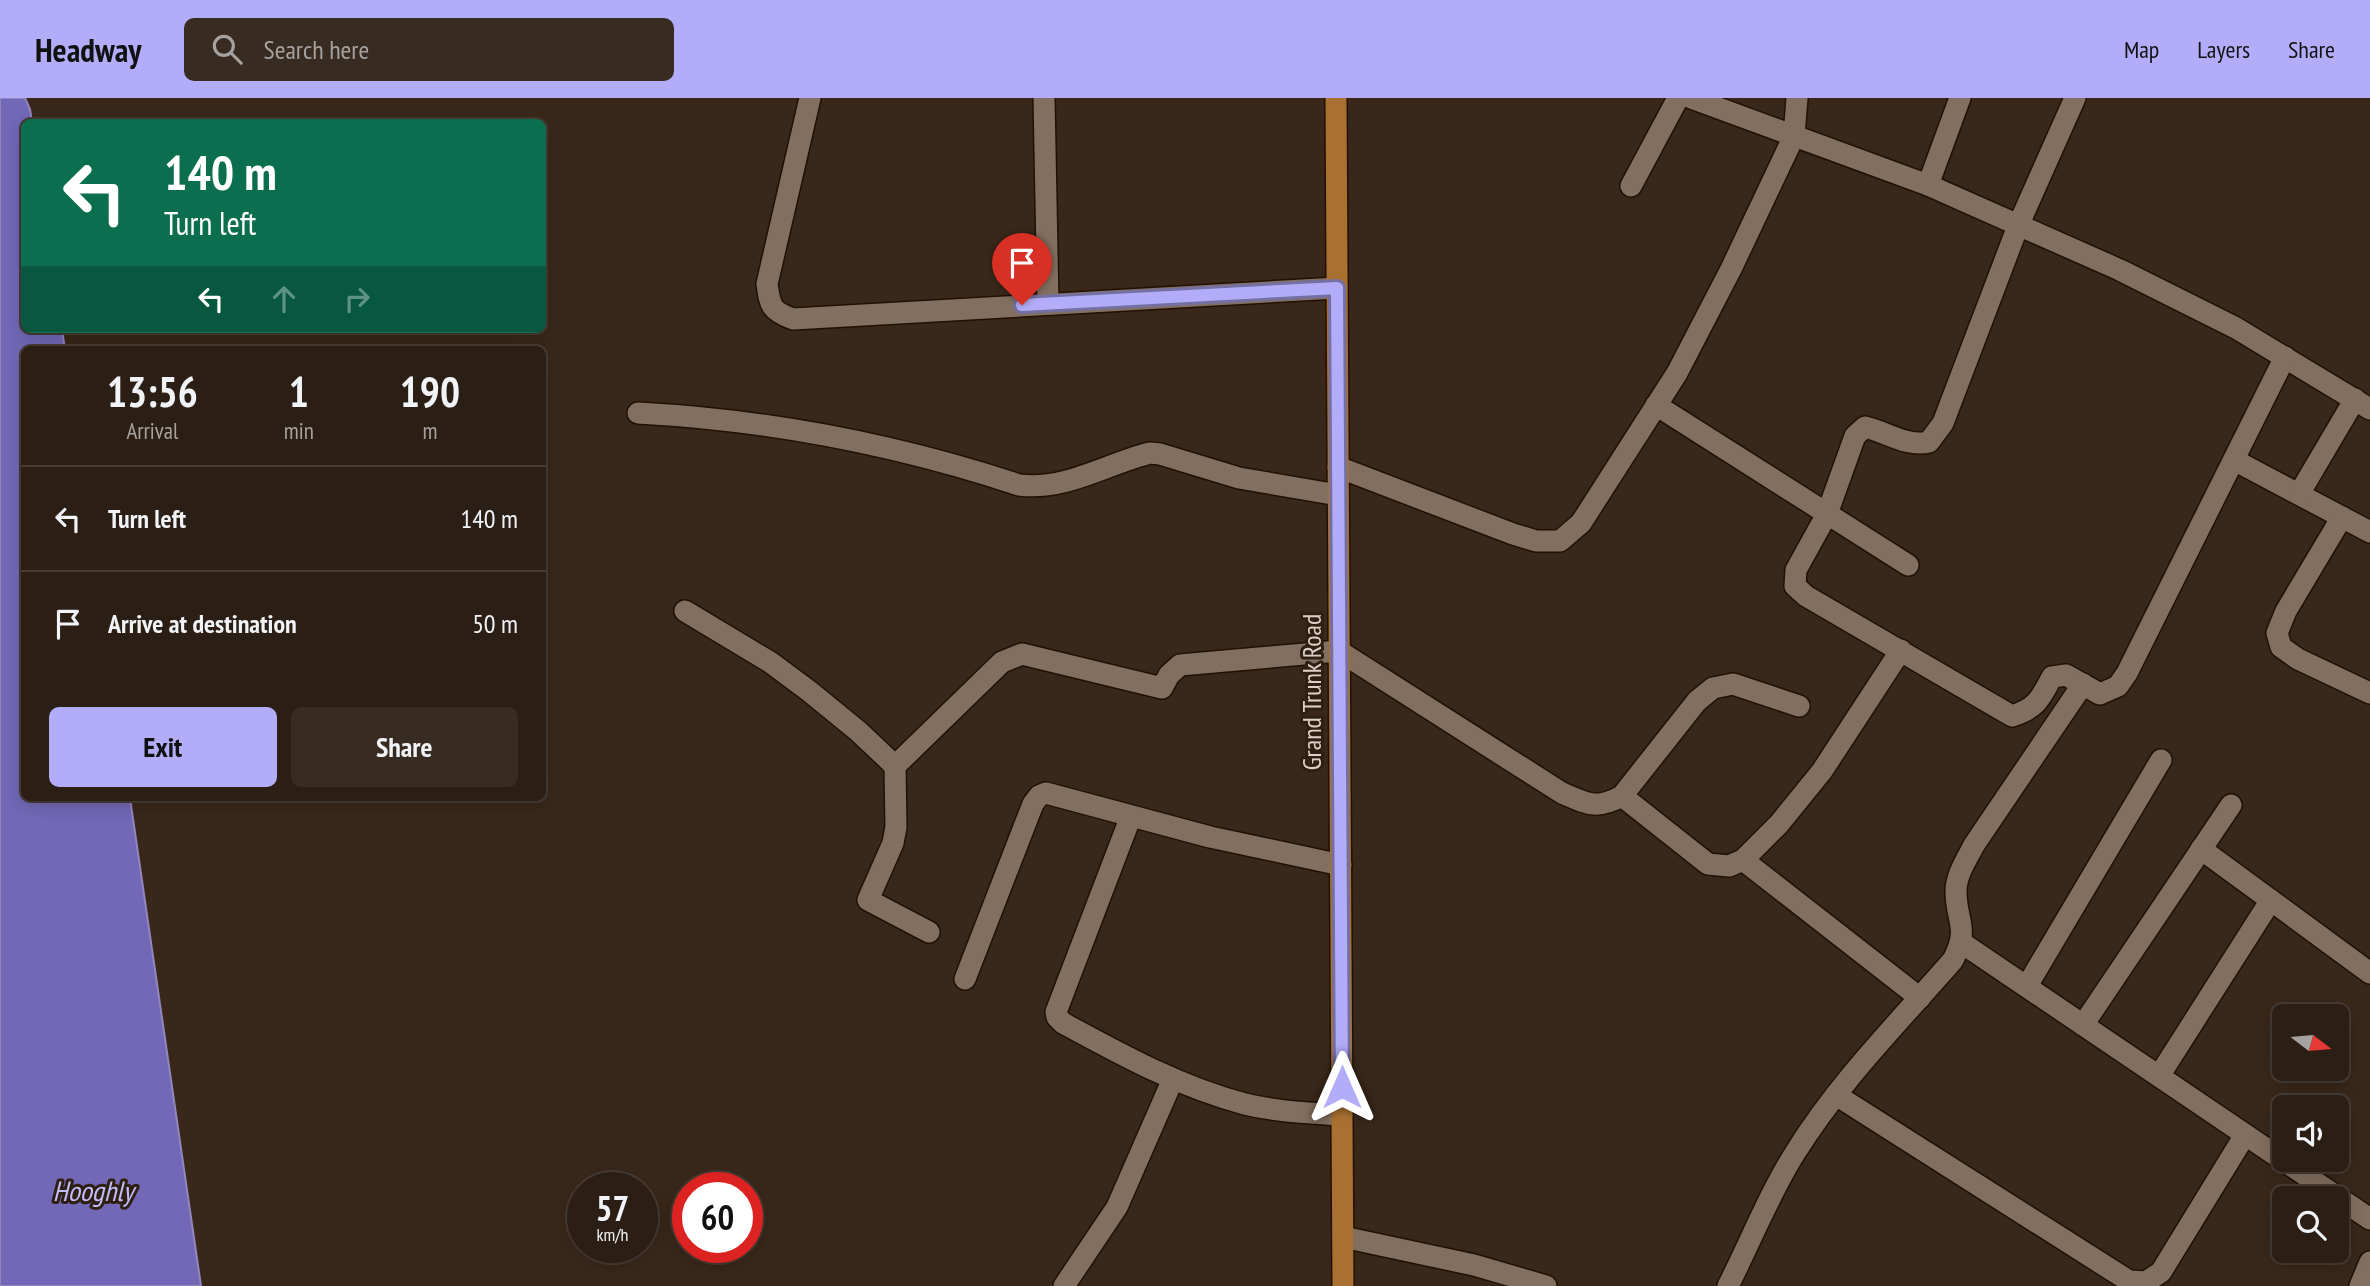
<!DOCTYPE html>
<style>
:root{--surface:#2b1e14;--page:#372b22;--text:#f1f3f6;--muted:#a6a2a0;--line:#473c34;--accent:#b3adf9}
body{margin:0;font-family:"PT Sans Narrow",sans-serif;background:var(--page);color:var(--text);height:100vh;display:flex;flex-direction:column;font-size:26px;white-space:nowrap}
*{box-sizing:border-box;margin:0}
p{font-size:23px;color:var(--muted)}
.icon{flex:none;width:38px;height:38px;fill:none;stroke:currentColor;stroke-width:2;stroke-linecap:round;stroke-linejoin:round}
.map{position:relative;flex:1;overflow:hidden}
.sheet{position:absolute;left:21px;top:248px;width:525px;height:455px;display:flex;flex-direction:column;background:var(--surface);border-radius:10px;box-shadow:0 4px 18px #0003,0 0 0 2px var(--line)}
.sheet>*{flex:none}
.hud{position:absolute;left:21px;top:21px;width:525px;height:214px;border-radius:10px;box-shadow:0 4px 18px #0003,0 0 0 2px var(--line);background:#0b6e4f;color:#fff;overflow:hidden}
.needle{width:46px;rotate:106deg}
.controls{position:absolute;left:2272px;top:906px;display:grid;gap:14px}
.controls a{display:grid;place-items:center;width:77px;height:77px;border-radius:10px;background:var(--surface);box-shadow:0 4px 18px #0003,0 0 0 2px var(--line);font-size:35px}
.speed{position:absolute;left:567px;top:1074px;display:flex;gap:14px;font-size:35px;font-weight:700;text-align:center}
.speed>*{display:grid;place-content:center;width:91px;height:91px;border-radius:50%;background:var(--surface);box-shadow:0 4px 18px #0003,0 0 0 2px var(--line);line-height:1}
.speed small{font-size:18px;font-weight:400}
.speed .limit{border:10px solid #d22;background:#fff;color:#111}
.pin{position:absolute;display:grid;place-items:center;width:60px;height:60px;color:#fff;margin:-72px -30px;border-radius:50% 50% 50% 0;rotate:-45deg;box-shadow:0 0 7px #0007}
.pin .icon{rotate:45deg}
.me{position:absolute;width:77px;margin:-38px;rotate:0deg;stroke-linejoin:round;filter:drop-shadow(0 0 5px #0008)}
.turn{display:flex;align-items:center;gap:24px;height:147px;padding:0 28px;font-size:32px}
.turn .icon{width:91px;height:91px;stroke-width:2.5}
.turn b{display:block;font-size:49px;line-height:60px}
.lanes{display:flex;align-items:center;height:66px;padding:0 28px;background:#0003;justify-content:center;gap:35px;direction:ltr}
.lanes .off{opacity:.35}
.eta{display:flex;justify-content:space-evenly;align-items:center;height:119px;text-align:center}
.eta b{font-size:42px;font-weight:700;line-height:49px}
.primary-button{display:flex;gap:14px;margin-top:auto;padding:14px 28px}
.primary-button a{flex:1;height:80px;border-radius:10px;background:var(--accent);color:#111;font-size:28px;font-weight:700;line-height:80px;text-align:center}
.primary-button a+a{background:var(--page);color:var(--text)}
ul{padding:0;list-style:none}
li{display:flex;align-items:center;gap:21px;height:105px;padding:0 28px;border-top:2px solid var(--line)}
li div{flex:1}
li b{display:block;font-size:26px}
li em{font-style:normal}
header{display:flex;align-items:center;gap:42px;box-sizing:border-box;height:98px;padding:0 35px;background:var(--accent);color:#111}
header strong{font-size:33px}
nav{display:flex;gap:38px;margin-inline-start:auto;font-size:24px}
.search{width:490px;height:63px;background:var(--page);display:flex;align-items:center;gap:18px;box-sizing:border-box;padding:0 24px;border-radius:10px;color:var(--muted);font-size:26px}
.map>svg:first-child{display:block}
.water{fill:#7268b7;stroke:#9287bc;stroke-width:2}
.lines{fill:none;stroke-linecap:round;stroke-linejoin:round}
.minor-casing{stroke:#201104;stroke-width:24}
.major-casing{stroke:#201104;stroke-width:24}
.minor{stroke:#836f5f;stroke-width:21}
.major{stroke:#a97031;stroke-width:21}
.route-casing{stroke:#7470a2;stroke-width:18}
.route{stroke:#b3adf9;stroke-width:12}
.labels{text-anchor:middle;stroke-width:6;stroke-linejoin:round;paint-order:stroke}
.street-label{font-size:26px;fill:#dbd0c7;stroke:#2f1f11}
.water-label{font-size:28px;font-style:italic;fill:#c2bdfe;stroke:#2f1f11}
</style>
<header>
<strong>Headway</strong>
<div class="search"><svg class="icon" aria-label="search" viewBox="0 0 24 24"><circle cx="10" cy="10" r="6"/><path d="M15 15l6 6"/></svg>Search here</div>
<nav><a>Map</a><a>Layers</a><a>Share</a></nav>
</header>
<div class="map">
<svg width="2370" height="1188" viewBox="0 0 2370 1188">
<rect width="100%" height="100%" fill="#39281a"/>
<polygon class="water" points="0,0 25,0 30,11 32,24 24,24 24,231 62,231 65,252 24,252 24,700 130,700 201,1188 0,1188"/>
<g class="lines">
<g class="minor-casing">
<g id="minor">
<path d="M810,0L767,186C770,208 771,213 793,221L1337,190"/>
<polyline points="1044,0 1048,206"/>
<polyline points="1691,0 1928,87 2120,172 2236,230 2370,311"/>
<path d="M2075,0L2018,128L1943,325L1929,344C1906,349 1887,334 1865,329L1855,338L1827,416L1796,472L1795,488L1806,498L2012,618C2037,610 2040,601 2052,579L2066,577L2100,596L2118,588L2127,575L2285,259"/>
<polyline points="1928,87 1960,0"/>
<polyline points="1631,88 1678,0"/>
<polyline points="1656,307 1908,467"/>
<path d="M638,315C768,322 895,346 1019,387C1065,393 1106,366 1150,355L1160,356L1239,380L1338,397"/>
<polyline points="2234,362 2370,434"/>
<polyline points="1338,369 1513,436 1536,443 1560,443 1581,425 1677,275 1731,171 1794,38 1797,0"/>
<polyline points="2299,396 2355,301"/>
<polyline points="2342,419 2286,513 2277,535 2281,549 2298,561 2370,595"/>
<path d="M685,513L770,564L809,593L858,633L895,668L1002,564L1022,556L1162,590L1169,577L1180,567L1339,553L1562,695C1588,706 1596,712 1622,698L1697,603L1713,590L1733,586L1799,608"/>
<polyline points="895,668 896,729 893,745 868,802 929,834"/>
<polyline points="1622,698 1708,766 1729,768 1743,762 1779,726 1822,673 1901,552"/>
<path d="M1131,718L1056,914L1057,919L1063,925C1122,957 1180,989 1245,1006C1277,1014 1310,1015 1342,1017"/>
<polyline points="2201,751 2370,875"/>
<polyline points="1743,762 1920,900"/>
<polyline points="1962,845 2370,1121"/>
<polyline points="965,881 1033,706 1039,698 1046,695 1210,739 1341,767"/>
<polyline points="2027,888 2161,662"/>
<polyline points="2083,927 2231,707"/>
<polyline points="2159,978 2271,802"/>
<polyline points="1836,997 2129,1183 2146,1184 2161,1174 2245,1037"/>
<polyline points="1343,1139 1474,1167 1546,1188"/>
<polyline points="1064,1188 1117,1109 1173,981"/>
<path d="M1728,1188C1750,1145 1769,1096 1795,1055C1839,984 1899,924 1953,862C1970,829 1956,824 1956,793C1956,777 1967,761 1974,747L2083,586"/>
<polyline points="2360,1188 2370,1164"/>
</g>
</g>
<g class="major-casing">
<polyline id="major" points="1336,0 1343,1188"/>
</g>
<use href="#minor" class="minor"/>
<use href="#major" class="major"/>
</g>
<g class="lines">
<g class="route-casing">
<polyline id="route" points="1022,207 1337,190 1342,989"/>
</g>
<use href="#route" class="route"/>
</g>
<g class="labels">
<g class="street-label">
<text transform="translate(1312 594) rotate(-90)" y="9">Grand Trunk Road</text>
</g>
<g class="water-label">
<text x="93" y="1103">Hooghly</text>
</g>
</g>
</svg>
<div class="controls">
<a><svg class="needle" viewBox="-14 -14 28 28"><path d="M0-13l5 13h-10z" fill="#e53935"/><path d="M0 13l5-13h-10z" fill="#a6a2a0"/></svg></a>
<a><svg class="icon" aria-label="sound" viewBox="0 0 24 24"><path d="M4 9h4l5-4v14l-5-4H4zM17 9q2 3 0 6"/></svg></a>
<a><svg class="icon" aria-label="search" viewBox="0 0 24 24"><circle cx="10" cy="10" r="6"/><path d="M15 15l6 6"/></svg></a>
</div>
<div class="speed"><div>57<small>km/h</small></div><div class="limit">60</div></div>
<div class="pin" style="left:1022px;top:207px;background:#d93025"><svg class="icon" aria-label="arrive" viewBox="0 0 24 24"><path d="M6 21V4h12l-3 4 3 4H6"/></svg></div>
<svg class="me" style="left:1342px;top:989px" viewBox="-20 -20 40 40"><path d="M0-17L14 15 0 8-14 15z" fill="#b3adf9" stroke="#fff" stroke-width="4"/></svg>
<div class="hud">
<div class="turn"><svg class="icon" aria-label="left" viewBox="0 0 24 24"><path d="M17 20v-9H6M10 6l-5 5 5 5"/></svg><div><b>140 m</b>Turn left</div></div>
<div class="lanes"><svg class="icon" aria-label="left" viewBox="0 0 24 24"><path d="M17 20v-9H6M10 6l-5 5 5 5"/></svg><svg class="icon off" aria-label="ahead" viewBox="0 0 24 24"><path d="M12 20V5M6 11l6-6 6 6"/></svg><svg class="icon off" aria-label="right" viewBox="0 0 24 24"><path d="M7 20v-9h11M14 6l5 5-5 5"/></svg></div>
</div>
<section class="sheet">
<div class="eta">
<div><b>13:56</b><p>Arrival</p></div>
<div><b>1</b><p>min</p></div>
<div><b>190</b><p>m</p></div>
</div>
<ul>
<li><svg class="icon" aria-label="left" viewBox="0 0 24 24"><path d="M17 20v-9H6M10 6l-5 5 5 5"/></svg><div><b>Turn left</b></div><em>140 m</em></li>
<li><svg class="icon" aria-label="arrive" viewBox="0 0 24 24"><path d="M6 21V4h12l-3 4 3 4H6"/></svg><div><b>Arrive at destination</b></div><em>50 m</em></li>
</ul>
<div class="primary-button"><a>Exit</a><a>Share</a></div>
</section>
</div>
